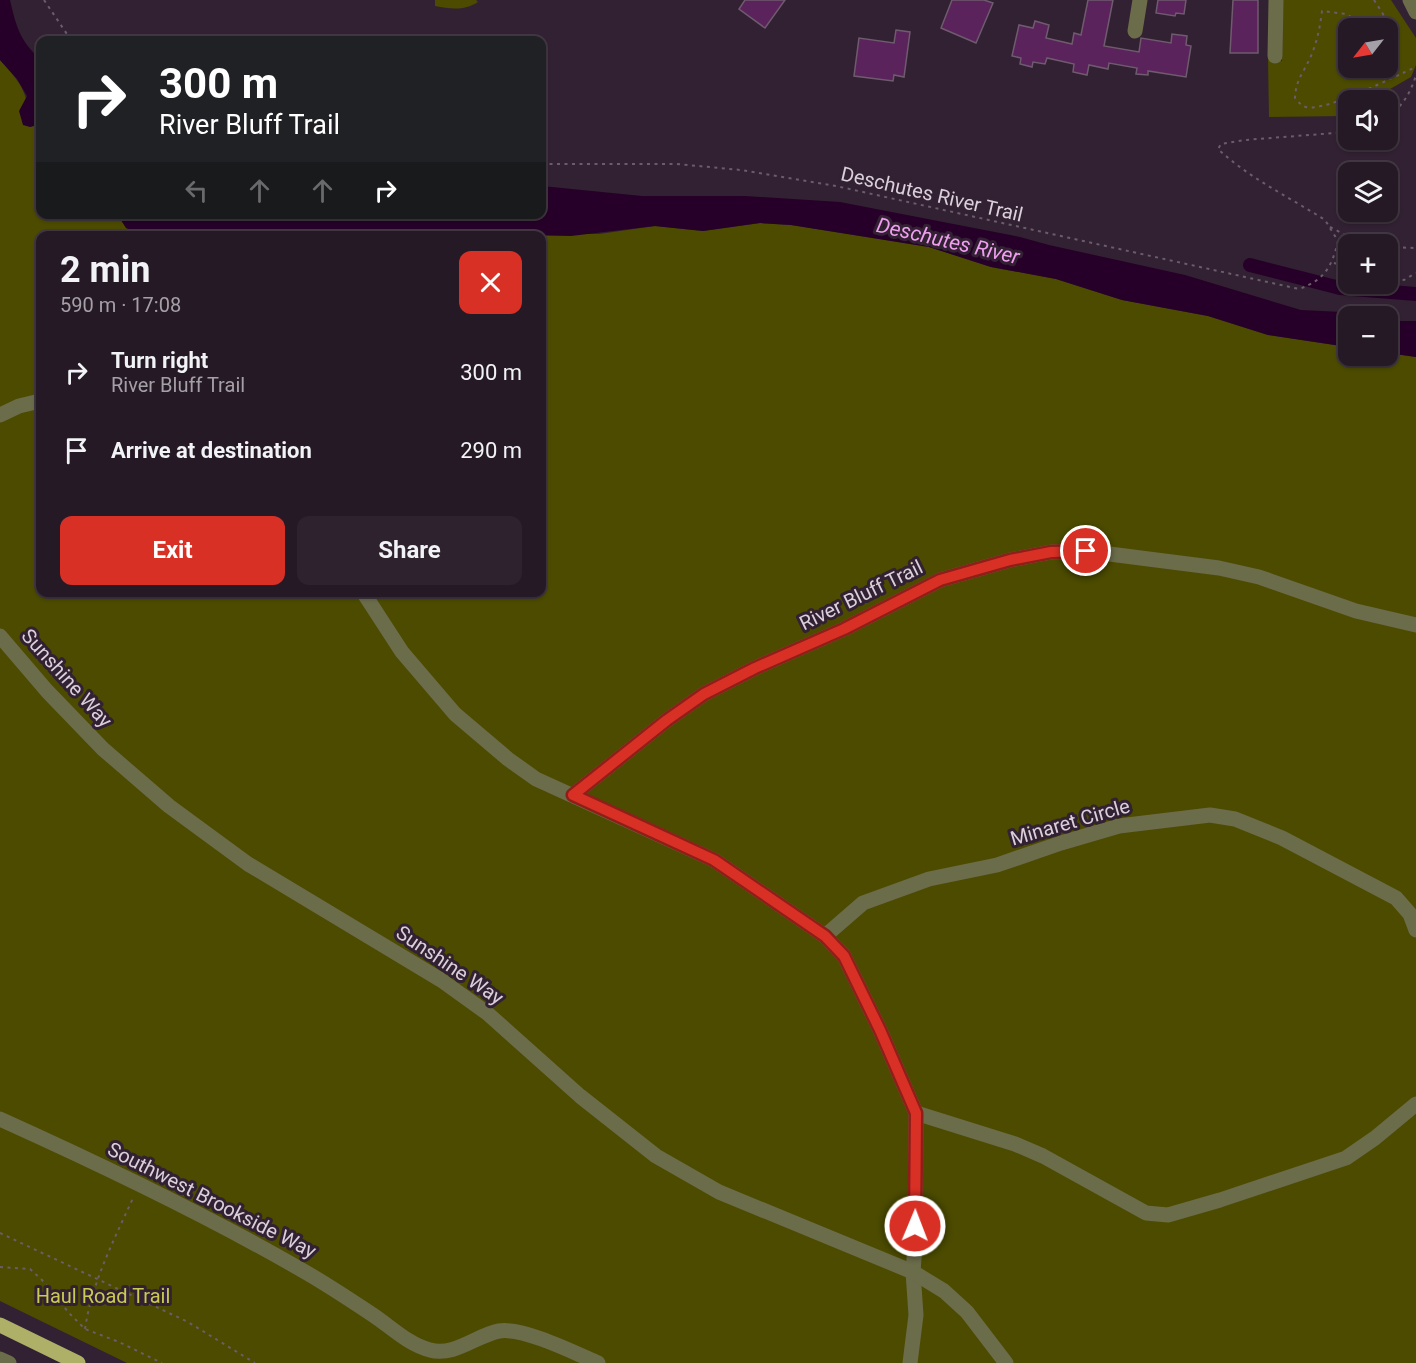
<!DOCTYPE html>
<meta charset="utf-8">
<style>
:root{--surface:#261926;--page:#2e222e;--text:#f1f3f6;--muted:#a4a0a7;--line:#423843;--accent:#d93025}
body{margin:0;font-family:Roboto,sans-serif;background:var(--page);color:var(--text);height:100vh;display:flex;flex-direction:column;font-size:22px;white-space:nowrap}
*{box-sizing:border-box;margin:0}
p{font-size:20px;color:var(--muted)}
.icon{flex:none;width:33px;height:33px;fill:none;stroke:currentColor;stroke-width:2;stroke-linecap:round;stroke-linejoin:round}
.map{position:relative;flex:1;overflow:hidden}
.panel{position:absolute;left:36px;top:231px;width:510px;height:366px;display:flex;flex-direction:column;background:var(--surface);border-radius:12px;box-shadow:0 2px 4px #0004,0 0 0 2px var(--line)}
.panel>*{flex:none}
.hud{position:absolute;left:36px;top:36px;width:510px;height:183px;border-radius:12px;box-shadow:0 2px 4px #0004,0 0 0 2px var(--line);background:#202124;color:#fff;overflow:hidden}
.needle{width:39px;rotate:239deg}
.fabs{position:absolute;left:1338px;top:18px;display:grid;gap:12px}
.fabs a{display:grid;place-items:center;width:60px;height:60px;border-radius:12px;background:var(--surface);box-shadow:0 2px 4px #0004,0 0 0 2px var(--line);font-size:30px}
.pin{position:absolute;display:grid;place-items:center;width:51px;height:51px;color:#fff;margin:-26px;border:3px solid #fff;border-radius:50%;box-shadow:0 2px 6px #0007}
.me{position:absolute;width:66px;margin:-33px;rotate:1deg;stroke-linejoin:round;filter:drop-shadow(0 0 4px #0008)}
.turn{display:flex;align-items:center;gap:21px;height:126px;padding:0 24px;font-size:27px}
.turn .icon{width:78px;height:78px;stroke-width:2.5}
.turn b{display:block;font-size:42px;line-height:51px}
.lanes{display:flex;align-items:center;height:57px;padding:0 24px;background:#0003;justify-content:center;gap:30px;direction:ltr}
.lanes .off{opacity:.35}
.round{display:grid;place-items:center;flex:none;width:63px;height:63px;border-radius:12px;background:var(--page)}
.overview{display:flex;align-items:center;justify-content:space-between;height:102px;padding:0 24px}
h1{font-size:36px;font-weight:700;line-height:45px}
.button{display:flex;gap:12px;margin-top:auto;padding:12px 24px}
.button a{flex:1;height:69px;border-radius:12px;background:var(--accent);color:#fff;font-size:24px;font-weight:700;line-height:69px;text-align:center}
.button a+a{background:var(--page);color:var(--text)}
ul{padding:0;list-style:none}
li{display:flex;align-items:center;gap:18px;height:78px;padding:0 24px}
li div{flex:1}
li b{display:block;font-size:22px}
li em{font-style:normal}
.map>svg:first-child{display:block}
.green{fill:#4c4b00;fill-rule:evenodd}
.water{fill:#260028}
.lines{fill:none;stroke-linecap:round;stroke-linejoin:round}
.canal{stroke:#260028;stroke-width:14}
.building{fill:#5a235b;stroke:#6e5b6e;stroke-width:1.5}
.path{stroke:#6a5c6a;stroke-width:2;stroke-dasharray:3 4.5;stroke-linecap:butt}
.minor{stroke:#6b6c4a;stroke-width:15}
.major{stroke:#aeb067;stroke-width:15}
.route-casing{stroke:#8d1f18;stroke-width:15}
.route{stroke:#d93025;stroke-width:10}
.labels{text-anchor:middle;stroke-width:6;stroke-linejoin:round;paint-order:stroke}
.street-label{font-size:20px;fill:#dacfda;stroke:#322132}
.park-label{font-size:20px;fill:#caca52;stroke:#322132}
.water-label{font-size:21px;font-style:italic;fill:#f09ef0;stroke:#322132}
</style>
<div class="map">
<svg width="1416" height="1363" viewBox="0 0 1416 1363">
<rect width="100%" height="100%" fill="#322132"/>
<g class="green">
<path d="M435,0H476L478,2C464,11 451,9 435,6Z"/>
<path d="M1283,0H1391L1416,38V65L1411,77L1371,100H1348V114L1344,116L1269,117L1268,60L1282,61ZM1348,28H1388V68H1348Z"/>
<path d="M0,60C24,87 27,91 30,127L40,124V214L118,215L126,228L145,235L40,236V592H542V236L451,235L476,234H599L655,226L703,231L760,223L791,225L929,247L991,267L1056,279L1122,300L1208,316L1268,335L1348,347V356H1388V353L1416,357V1363H127L0,1301Z"/>
</g>
<g class="water">
<path d="M0,0H10C16,26 20,41 40,59V124L30,127L23,125L19,111L27,96L17,79L0,60Z"/>
<polygon points="542,186 642,196 745,196 840,202 1020,237 1049,245 1185,275 1301,310 1342,312 1355,316 1348,316 1348,347 1268,335 1208,316 1122,300 1056,279 991,267 929,247 791,225 760,223 703,231 655,226 571,236 476,234 451,236 145,236 126,228 118,215 542,214"/>
<polygon points="1388,321 1416,321 1416,357 1388,353"/>
</g>
<g class="lines">
<polyline class="canal" points="1250,265 1340,288 1416,294"/>
</g>
<g class="building">
<polygon points="745,0 785,0 765,28 739,9"/>
<polygon points="952,0 984,0 993,3 976,43 941,28"/>
<polygon points="1088,0 1113,0 1104,46 1139,52 1141,38 1171,43 1172,34 1187,36 1186,45 1191,46 1186,77 1148,71 1148,75 1136,74 1137,68 1109,63 1108,69 1089,65 1087,75 1073,72 1074,64 1047,58 1045,64 1033,62 1032,67 1020,64 1021,58 1012,56 1019,25 1033,28 1035,21 1049,25 1046,38 1072,44 1074,33 1081,35"/>
<polygon points="1158,0 1186,0 1184,14 1176,13 1175,16 1156,13"/>
<polygon points="1233,0 1258,0 1258,53 1230,53"/>
<polygon points="896,30 910,32 904,77 894,75 893,81 854,76 859,38 894,43"/>
</g>
<g class="lines">
<g class="path">
<polyline points="44,0 71,40"/>
<polyline points="1374,0 1383,14 1387,24 1384,28"/>
<path d="M1371,28L1346,14L1322,11C1320,27 1317,43 1310,58C1303,74 1296,79 1295,98C1299,102 1301,106 1306,107C1326,112 1395,76 1416,67"/>
<path d="M1388,116C1403,106 1411,92 1416,75"/>
<path d="M542,164H677L741,170L836,186L1299,289C1325,280 1332,266 1338,241L1325,220C1289,197 1249,178 1218,149L1221,144L1245,140L1348,132"/>
<polyline points="1330,227 1363,244"/>
<polyline points="1388,247 1414,248 1416,251"/>
<polyline points="1334,263 1348,267"/>
<polyline points="1388,276 1404,280 1416,273"/>
<polyline points="0,1233 188,1322 255,1363"/>
<polyline points="0,1267 30,1269 42,1280 69,1313 85,1329 119,1342 162,1363"/>
<path d="M85,1329C92,1282 114,1240 133,1198"/>
</g>
<g class="minor">
<polyline points="1410,0 1416,12"/>
<polyline points="1135,31 1140,0"/>
<polyline points="1275,56 1276,0"/>
<polyline points="0,415 19,406 40,401"/>
<polyline points="363,592 402,652 455,714 508,759 536,779 714,860 825,936 844,956 880,1030 916,1113 915,1246 913,1272 916,1315 910,1363"/>
<polyline points="0,636 47,691 103,749 169,806 248,864 441,980 487,1013 580,1096 656,1156 719,1192 913,1272 944,1291 967,1312 1006,1363"/>
<polyline points="573,795 667,720 704,694 755,668 844,629 940,580 1010,560 1051,552 1086,551 1219,568 1259,577 1356,611 1416,625"/>
<polyline points="825,936 863,903 929,879 997,865 1061,843 1119,826 1210,815 1235,819 1282,838 1396,898 1410,914 1416,930"/>
<polyline points="916,1113 1015,1144 1043,1156 1146,1213 1168,1215 1220,1200 1346,1158 1375,1138 1416,1104"/>
<path d="M0,1119C102,1165 203,1213 300,1269C325,1283 349,1299 373,1315C391,1327 409,1345 430,1350C454,1357 477,1335 499,1331C523,1327 575,1353 598,1363"/>
<polyline points="0,1359 9,1363"/>
</g>
<polyline class="major" points="0,1325 78,1363"/>
</g>
<g class="lines">
<g class="route-casing">
<polyline id="route" points="915,1226 916,1113 880,1030 844,956 825,936 714,860 573,795 667,720 704,694 755,668 844,629 940,580 1010,560 1051,552 1086,551"/>
</g>
<use href="#route" class="route"/>
</g>
<g class="labels">
<g class="street-label">
<text transform="translate(932 194) rotate(13)" y="7">Deschutes River Trail</text>
<text transform="translate(861 595) rotate(-26)" y="7">River Bluff Trail</text>
<text transform="translate(67 678) rotate(48)" y="7">Sunshine Way</text>
<text transform="translate(1070 822) rotate(-16)" y="7">Minaret Circle</text>
<text transform="translate(450 965) rotate(34)" y="7">Sunshine Way</text>
<text transform="translate(212 1200) rotate(27)" y="7">Southwest Brookside Way</text>
</g>
<g class="park-label">
<text x="103" y="1303">Haul Road Trail</text>
</g>
<g class="water-label">
<text transform="translate(948 241) rotate(13)" y="7">Deschutes River</text>
</g>
</g>
</svg>
<div class="fabs">
<a><svg class="needle" viewBox="-14 -14 28 28"><path d="M0-13l5 13h-10z" fill="#e53935"/><path d="M0 13l5-13h-10z" fill="#a4a0a7"/></svg></a>
<a><svg class="icon" aria-label="sound" viewBox="0 0 24 24"><path d="M4 9h4l5-4v14l-5-4H4zM17 9q2 3 0 6"/></svg></a>
<a><svg class="icon" aria-label="layers" viewBox="0 0 24 24"><path d="M12 4l9 5-9 5-9-5zM3 14l9 5 9-5"/></svg></a>
<a>+</a>
<a>−</a>
</div>
<div class="pin" style="left:1086px;top:551px;background:#d93025"><svg class="icon" aria-label="arrive" viewBox="0 0 24 24"><path d="M6 21V4h12l-3 4 3 4H6"/></svg></div>
<svg class="me" style="left:915px;top:1226px" viewBox="-20 -20 40 40"><circle r="17" fill="#d93025" stroke="#fff" stroke-width="3"/><path d="M0-11L8 9 0 5-8 9z" fill="#fff"/></svg>
<div class="hud">
<div class="turn"><svg class="icon" aria-label="right" viewBox="0 0 24 24"><path d="M7 20v-9h11M14 6l5 5-5 5"/></svg><div><b>300 m</b>River Bluff Trail</div></div>
<div class="lanes"><svg class="icon off" aria-label="left" viewBox="0 0 24 24"><path d="M17 20v-9H6M10 6l-5 5 5 5"/></svg><svg class="icon off" aria-label="ahead" viewBox="0 0 24 24"><path d="M12 20V5M6 11l6-6 6 6"/></svg><svg class="icon off" aria-label="ahead" viewBox="0 0 24 24"><path d="M12 20V5M6 11l6-6 6 6"/></svg><svg class="icon" aria-label="right" viewBox="0 0 24 24"><path d="M7 20v-9h11M14 6l5 5-5 5"/></svg></div>
</div>
<section class="panel">
<div class="overview"><div><h1>2 min</h1><p>590 m · 17:08</p></div><a class="round" style="background:#d93025;color:#fff"><svg class="icon" aria-label="close" viewBox="0 0 24 24"><path d="M6 6l12 12M18 6L6 18"/></svg></a></div>
<ul>
<li><svg class="icon" aria-label="right" viewBox="0 0 24 24"><path d="M7 20v-9h11M14 6l5 5-5 5"/></svg><div><b>Turn right</b><p>River Bluff Trail</p></div><em>300 m</em></li>
<li><svg class="icon" aria-label="arrive" viewBox="0 0 24 24"><path d="M6 21V4h12l-3 4 3 4H6"/></svg><div><b>Arrive at destination</b></div><em>290 m</em></li>
</ul>
<div class="button"><a>Exit</a><a>Share</a></div>
</section>
</div>
